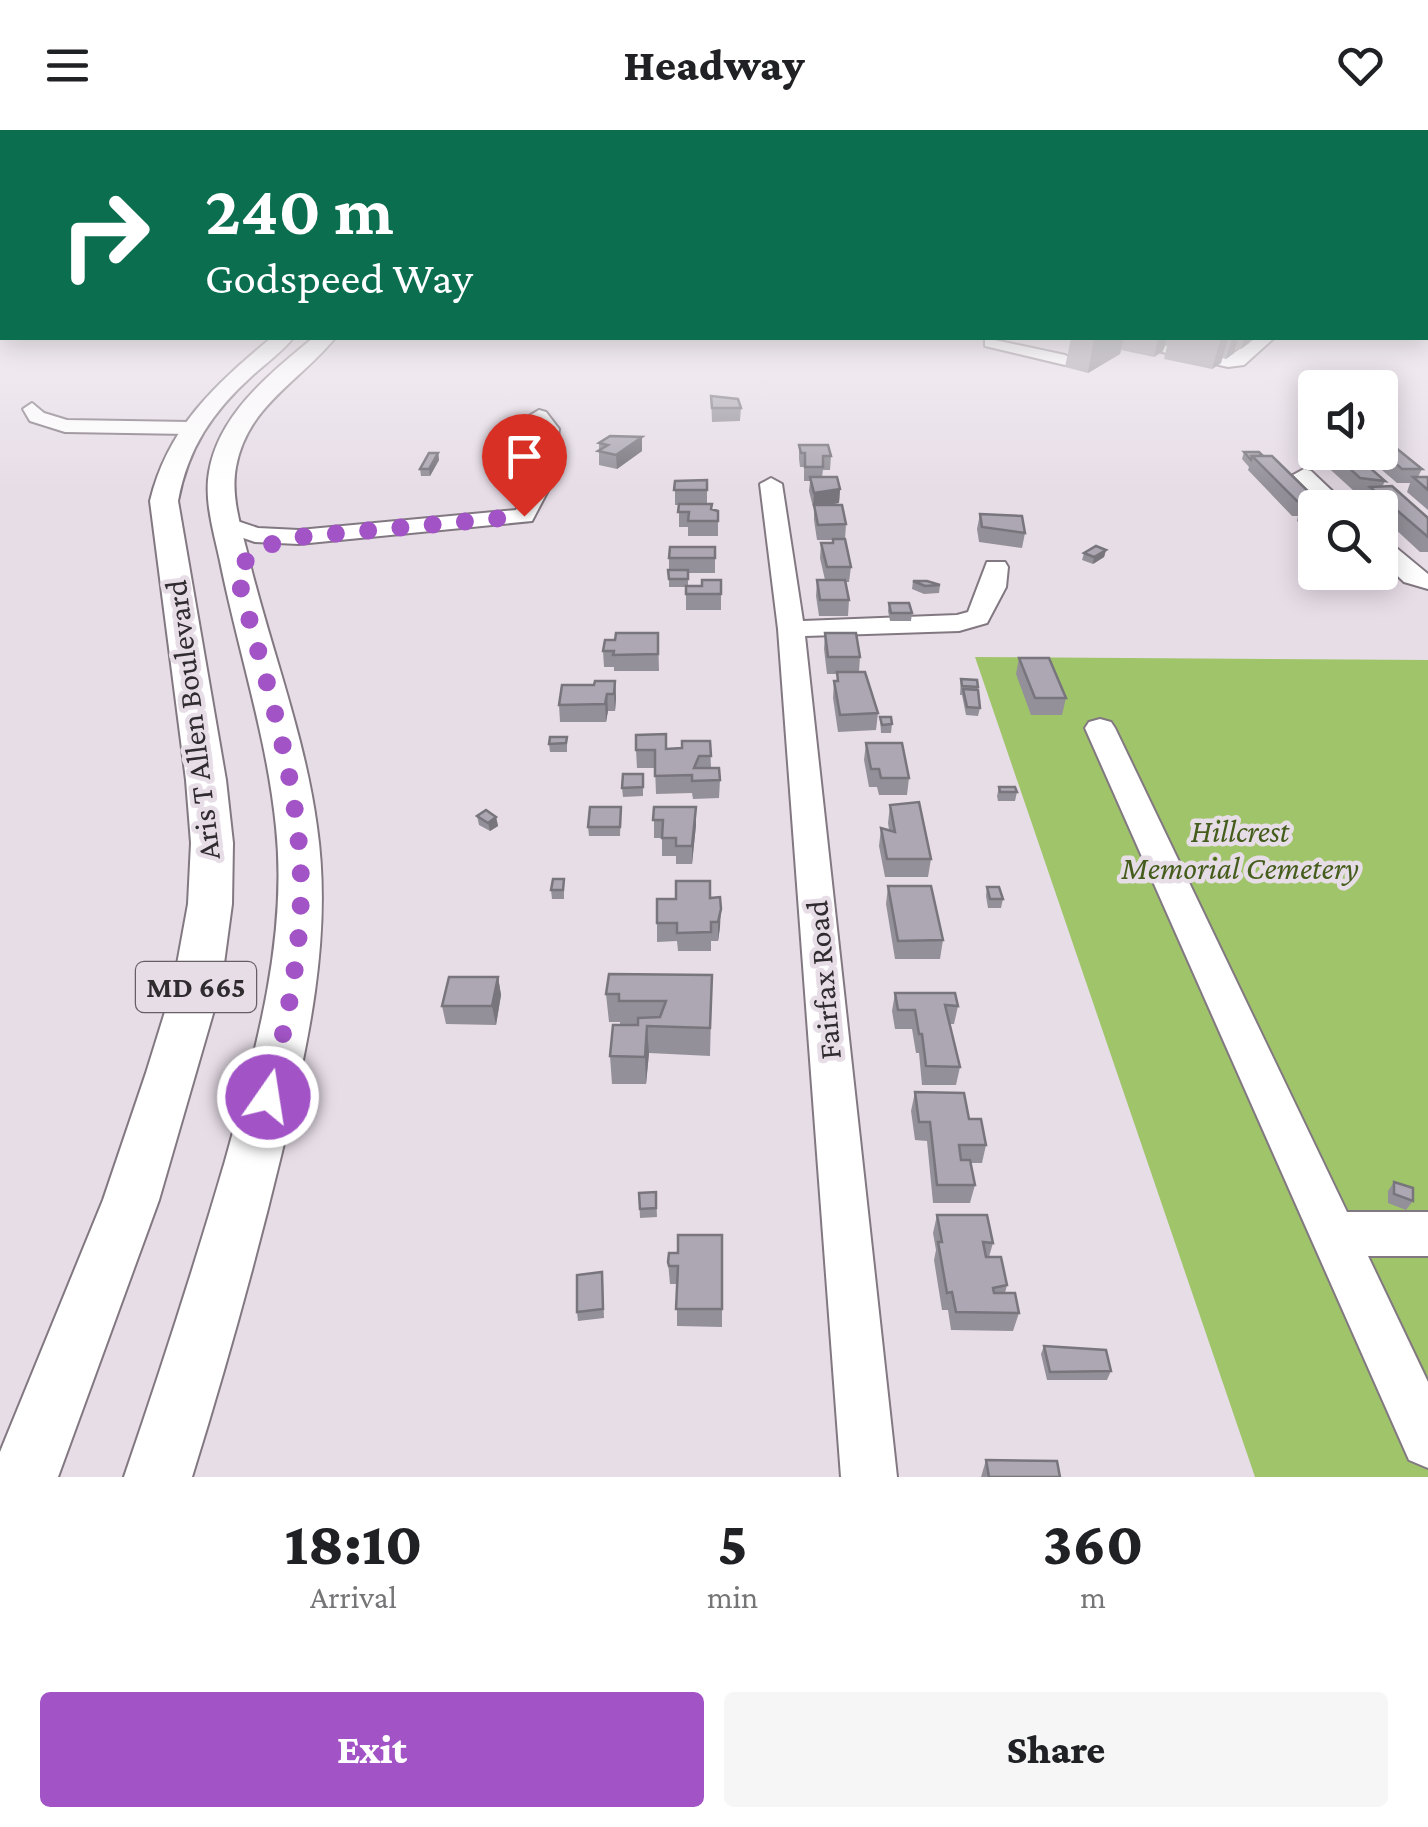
<!DOCTYPE html>
<style>
:root{--surface:#fff;--page:#f6f6f6;--text:#202124;--muted:#757577;--accent:#a254c6}
body{margin:0;font-family:"Crimson Pro",serif;background:var(--page);color:var(--text);height:100vh;display:flex;flex-direction:column;font-size:38px;white-space:nowrap}
*{box-sizing:border-box;margin:0}
p{font-size:32px;color:var(--muted)}
.icon{flex:none;width:55px;height:55px;fill:none;stroke:currentColor;stroke-width:2;stroke-linecap:round;stroke-linejoin:round}
.map{position:relative;height:1347px;overflow:hidden}
.details{display:flex;flex-direction:column;background:var(--surface);flex:1}
.details>*{flex:none}
.banner{position:absolute;left:0px;top:0px;width:1430px;height:210px;box-shadow:0 5px 25px #0003;background:#0b6e4f;color:#fff;overflow:hidden}
.tools{position:absolute;left:1298px;top:240px;display:grid;gap:20px}
.tools a{display:grid;place-items:center;width:100px;height:100px;border-radius:10px;background:var(--surface);box-shadow:0 5px 25px #0003;font-size:50px}
.pin{position:absolute;display:grid;place-items:center;width:85px;height:85px;color:#fff;margin:-102px -42px;border-radius:50% 50% 50% 0;rotate:-45deg;box-shadow:0 0 10px #0007}
.pin .icon{rotate:45deg}
.me{position:absolute;width:110px;margin:-55px;rotate:13deg;stroke-linejoin:round;filter:drop-shadow(0 0 8px #0008)}
.turn{display:flex;align-items:center;gap:35px;height:210px;padding:0 40px;font-size:45px}
.turn .icon{width:130px;height:130px;stroke-width:2.5}
.turn b{display:block;font-size:70px;line-height:85px}
.eta{display:flex;justify-content:space-evenly;align-items:center;height:170px;text-align:center}
.eta b{font-size:60px;font-weight:800;line-height:70px}
.primary-button{display:flex;gap:20px;margin-top:auto;padding:20px 40px}
.primary-button a{flex:1;height:115px;border-radius:10px;background:var(--accent);color:#fff;font-size:40px;font-weight:800;line-height:115px;text-align:center}
.primary-button a+a{background:var(--page);color:var(--text)}
header{display:flex;justify-content:space-between;align-items:center;height:130px;padding:0 40px;background:var(--surface);font-size:45px;font-weight:800}
.map>svg:first-child{display:block}
.green{fill:#a0c46a}
.lines{fill:none;stroke-linecap:round;stroke-linejoin:round}
.minor-casing{stroke:#827881;stroke-width:4}
.major-casing{stroke:#827881;stroke-width:4}
.minor{fill:#fff;fill-rule:evenodd}
.major{fill:#fff;fill-rule:evenodd}
.wall{fill:#949099}
.shaded-wall{fill:#78757d}
.building{fill:#aca7b2;stroke:#78757d;stroke-width:2.5}
.route{stroke:#a254c6;stroke-width:18;stroke-dasharray:0 32.4}
.labels{text-anchor:middle;stroke-width:9;stroke-linejoin:round;paint-order:stroke}
.shield{fill:#e7dde7;stroke:#666066;stroke-width:2.5}
.shield-label{font-size:30px;font-weight:bold;fill:#2f2b2f}
.street-label{font-size:32px;fill:#2f2b2f;stroke:#e7dde7}
.park-label{font-size:32px;font-style:italic;fill:#455d1c;stroke:#e7dde7}
</style>
<header><svg class="icon" aria-label="menu" viewBox="0 0 24 24"><path d="M4 6h16M4 12h16M4 18h16"/></svg>Headway<svg class="icon" aria-label="heart" viewBox="0 0 24 24"><path d="M12 20l-8-8c-3-5 5-10 8-4 3-6 11-1 8 4z"/></svg></header>
<div class="map">
<svg width="1428" height="1347" viewBox="0 0 1428 1347">
<rect width="100%" height="100%" fill="#e7dde7"/>
<polygon class="green" points="975,527 1428,530 1428,1347 1255,1347"/>
<g class="lines">
<g class="minor-casing">
<g id="minor">
<polygon points="985,208 1065,225 1074,230 1065,235 985,216"/>
<polygon points="1101,208 1131,208 1228,227 1256,208 1274,208 1244,235 1228,237"/>
<polygon points="32,273 44,283 67,290 189,292 199,298 189,304 65,302 30,291 23,279"/>
<polygon points="539,280 546,282 559,299 553,351 532,391 299,414 255,412 220,400 217,395 228,388 258,398 299,400 516,380 531,351 539,299 529,286"/>
<polygon points="1304,339 1311,341 1350,378 1326,378 1293,345"/>
<polygon points="771,348 782,354 803,491 957,485 968,482 987,432 1005,432 1008,437 1006,457 987,493 959,501 805,506 897,1347 841,1347 778,499 760,354"/>
<polygon points="1380,409 1388,411 1428,444 1428,459 1404,452 1380,429"/>
<polygon points="1100,589 1111,592 1115,598 1347,1082 1428,1082 1428,1126 1368,1126 1428,1252 1428,1338 1409,1330 1085,598 1089,592"/>
</g>
</g>
<g class="major-casing">
<g id="major">
<path d="M271,208H293C282,222 266,233 253,245C212,282 188,318 178,371L226,650L233,713L232,774L221,856L159,1070L58,1347H0V1322L103,1070L146,943L173,856L188,774L191,713L186,650L150,371C168,297 215,255 271,208Z"/>
<path d="M313,208H335C299,252 247,276 236,337C230,369 243,403 250,434C272,522 305,607 317,697C333,808 307,919 281,1026C255,1134 225,1241 192,1347H124C160,1242 194,1137 225,1031C255,923 288,810 276,697C267,607 238,520 220,431C214,403 204,371 209,342C219,283 271,243 313,208Z"/>
</g>
</g>
<use href="#minor" class="minor"/>
<use href="#major" class="major"/>
</g>
<g class="wall">
<polygon points="1071,208 1255,208 1250,209 1249,213 1241,219 1236,218 1234,223 1226,229 1222,228 1221,233 1212,239 1164,229 1167,216 1165,216 1163,221 1154,227 1121,220 1120,224 1088,243 1065,237"/>
<polygon points="711,266 741,278 740,291 712,292"/>
<polygon points="1380,305 1422,339 1418,347 1428,347 1428,380 1407,362 1410,353 1397,353 1361,322 1380,322"/>
<polygon points="1315,312 1315,322 1352,322 1385,351 1382,357 1428,388 1428,422 1420,422 1380,385 1380,378 1372,378 1365,371 1368,364 1355,362 1311,322"/>
<polygon points="599,313 642,321 617,339 599,335"/>
<polygon points="799,315 831,326 830,340 823,340 822,347 840,359 839,373 830,375 846,394 845,410 851,437 849,452 846,452 849,470 848,486 819,486 816,466 817,450 825,450 820,428 821,413 832,413 833,410 817,410 814,390 814,377 813,377 809,361 810,351 804,351 804,337 800,337 799,329"/>
<polygon points="1244,322 1259,322 1318,371 1315,378 1315,410 1297,391 1298,386 1292,386 1248,340 1249,337 1242,329"/>
<polygon points="438,323 439,330 430,346 421,346 420,339"/>
<polygon points="707,350 707,374 711,379 718,381 718,406 688,406 688,397 679,397 679,375 675,375 675,351"/>
<polygon points="980,384 1025,403 1022,418 979,412 977,399"/>
<polygon points="715,417 715,443 688,443 688,456 702,456 721,450 721,480 686,480 686,457 669,457 669,428"/>
<polygon points="1106,420 1104,427 1093,434 1082,430 1084,423"/>
<polygon points="1347,442 1373,442 1372,444 1349,445"/>
<polygon points="913,451 940,455 939,463 924,464 912,459"/>
<polygon points="889,473 912,483 911,491 890,491 888,481"/>
<polygon points="658,503 659,541 614,541 614,537 604,537 603,521 615,510"/>
<polygon points="825,503 860,527 859,542 878,583 876,600 838,602 833,568 834,551 837,551 837,544 827,544 824,519"/>
<polygon points="1019,528 1066,568 1062,585 1031,585 1016,544"/>
<polygon points="961,549 978,557 980,578 978,586 966,585 962,565 960,565"/>
<polygon points="615,551 616,568 615,581 608,581 606,592 560,592 559,575 594,555"/>
<polygon points="880,587 892,594 891,603 881,603"/>
<polygon points="567,607 567,622 550,622 549,614"/>
<polygon points="710,611 711,638 720,650 719,668 693,669 692,663 656,664 655,638 637,638 636,620 682,618"/>
<polygon points="866,613 909,648 907,665 879,665 877,657 869,657 864,630"/>
<polygon points="643,644 643,666 623,667 622,658"/>
<polygon points="999,657 1017,662 1015,671 998,671 997,666"/>
<polygon points="890,675 931,729 928,747 885,747 879,716 881,698 889,700 888,693"/>
<polygon points="621,677 620,706 589,706 588,697"/>
<polygon points="654,677 696,695 692,734 676,734 676,726 662,726 662,708 654,708"/>
<polygon points="477,686 496,687 498,696 490,701 479,695"/>
<polygon points="564,749 564,769 552,769 551,760"/>
<polygon points="888,756 943,810 940,829 895,829 886,774"/>
<polygon points="987,757 1003,769 1001,778 988,778 986,766"/>
<polygon points="710,768 720,797 718,811 711,811 711,821 678,821 677,811 657,812 657,793"/>
<polygon points="712,845 710,926 649,923 646,954 612,954 610,926 620,895 620,892 609,892 606,864"/>
<polygon points="498,847 501,865 496,895 446,894 442,876"/>
<polygon points="895,863 958,876 954,894 950,894 960,937 956,955 922,955 919,923 916,923 912,899 895,899 892,881"/>
<polygon points="915,962 969,989 986,1015 982,1033 971,1033 975,1055 970,1073 933,1073 927,1011 915,1010 911,981"/>
<polygon points="1394,1052 1413,1071 1406,1080 1388,1073 1388,1061"/>
<polygon points="656,1062 657,1087 640,1088 639,1063"/>
<polygon points="937,1085 993,1113 989,1127 1007,1155 1005,1163 1019,1183 1013,1201 951,1200 948,1180 942,1180 934,1130 936,1120 933,1103"/>
<polygon points="722,1105 722,1197 677,1196 677,1154 670,1154 668,1132 678,1123"/>
<polygon points="603,1151 604,1188 578,1191 577,1182"/>
<polygon points="1044,1216 1111,1241 1107,1250 1047,1250 1041,1224"/>
<polygon points="986,1330 1060,1347 981,1347"/>
</g>
<g class="shaded-wall">
<polygon points="1094,208 1124,208 1120,224 1088,243"/>
<polygon points="1158,208 1167,208 1163,221 1154,227"/>
<polygon points="1221,208 1228,208 1221,233 1212,239"/>
<polygon points="1232,208 1238,208 1234,223 1226,229"/>
<polygon points="1245,208 1250,208 1249,213 1241,219"/>
<polygon points="642,307 642,321 617,339 616,325"/>
<polygon points="438,323 439,330 430,346 429,339"/>
<polygon points="840,359 839,373 813,377 814,363"/>
<polygon points="1106,420 1104,427 1093,434 1094,427"/>
<polygon points="615,551 616,568 615,581 614,564"/>
<polygon points="607,564 608,581 606,592 605,574"/>
<polygon points="696,677 696,695 692,734 692,716"/>
<polygon points="496,687 498,696 490,701 488,693"/>
<polygon points="721,779 720,797 718,811 718,792"/>
<polygon points="498,847 501,865 496,895 492,876"/>
<polygon points="647,896 649,923 646,954 645,927"/>
</g>
<g class="building">
<polygon points="711,266 738,269 741,278 712,278"/>
<polygon points="1380,305 1422,339 1402,339 1380,320"/>
<polygon points="610,306 642,307 616,325 598,321 608,315 599,313"/>
<polygon points="799,315 828,315 831,326 823,326 823,337 805,337 805,323 801,323"/>
<polygon points="1244,322 1259,322 1263,326 1252,326 1251,330"/>
<polygon points="1332,322 1352,322 1385,351 1360,348"/>
<polygon points="429,323 438,323 429,339 420,339"/>
<polygon points="1252,326 1272,326 1318,371 1297,371"/>
<polygon points="810,347 837,347 840,359 814,363"/>
<polygon points="1413,347 1428,347 1428,360"/>
<polygon points="707,350 707,360 674,360 675,351"/>
<polygon points="1392,356 1428,388 1428,407 1370,357"/>
<polygon points="679,374 712,374 711,379 718,381 718,391 688,391 689,382 678,382"/>
<polygon points="814,375 842,375 846,394 818,395"/>
<polygon points="1302,376 1324,376 1326,378 1315,378 1315,389"/>
<polygon points="980,384 1022,386 1025,403 982,397"/>
<polygon points="833,409 845,409 851,437 827,437 821,413 833,413"/>
<polygon points="1096,416 1106,420 1094,427 1084,423"/>
<polygon points="670,417 715,417 715,428 669,428"/>
<polygon points="668,440 688,440 688,449 669,449"/>
<polygon points="702,450 721,450 721,464 686,464 686,456 702,456"/>
<polygon points="817,450 845,450 849,470 820,470"/>
<polygon points="913,451 927,451 940,455 925,456"/>
<polygon points="889,473 909,473 912,483 891,483"/>
<polygon points="616,503 658,503 658,524 613,525 614,521 603,521 605,510 615,510"/>
<polygon points="825,503 856,503 860,527 828,527"/>
<polygon points="1019,528 1049,528 1066,568 1035,568"/>
<polygon points="837,542 865,542 878,583 840,585 834,551 838,551"/>
<polygon points="961,549 977,550 978,557 962,556"/>
<polygon points="595,551 615,551 614,564 607,564 605,574 559,575 562,555 594,555"/>
<polygon points="963,559 978,560 980,578 967,577"/>
<polygon points="880,587 891,587 892,594 882,595"/>
<polygon points="666,604 666,619 682,618 682,611 710,611 711,626 699,626 694,638 719,638 720,650 692,651 692,645 655,646 655,620 636,620 636,605"/>
<polygon points="550,607 567,607 566,613 549,614"/>
<polygon points="866,613 902,613 909,648 881,648 879,639 871,639"/>
<polygon points="623,644 643,644 643,657 622,658"/>
<polygon points="999,657 1015,657 1017,662 1000,662"/>
<polygon points="919,672 931,729 887,729 881,698 895,702 890,675"/>
<polygon points="590,677 621,677 620,697 588,697"/>
<polygon points="654,677 696,677 692,716 676,716 676,708 662,708 663,690 653,690"/>
<polygon points="486,680 496,687 488,693 477,686"/>
<polygon points="553,749 564,749 563,760 551,760"/>
<polygon points="676,751 710,751 710,768 720,767 721,779 718,792 711,792 711,802 677,803 677,793 657,793 657,769 676,769"/>
<polygon points="888,756 931,756 943,810 898,811"/>
<polygon points="987,757 999,757 1003,769 990,769"/>
<polygon points="609,844 712,845 710,898 647,896 645,927 610,926 613,895 638,895 638,888 660,887 666,871 619,871 619,864 606,864"/>
<polygon points="449,847 498,847 492,876 442,876"/>
<polygon points="895,863 955,863 958,876 945,875 960,937 926,936 922,904 919,904 915,880 898,880"/>
<polygon points="915,962 964,963 969,989 981,989 986,1015 959,1015 961,1030 970,1030 975,1055 937,1055 930,992 919,992"/>
<polygon points="1394,1052 1413,1058 1413,1071 1394,1064"/>
<polygon points="656,1062 656,1078 640,1079 639,1063"/>
<polygon points="937,1085 987,1085 993,1113 983,1112 986,1127 1001,1127 1007,1155 993,1158 994,1163 1015,1163 1019,1183 956,1182 952,1162 947,1163 938,1112 942,1112"/>
<polygon points="678,1105 722,1105 722,1179 676,1179 678,1136 669,1136 668,1132 669,1123 678,1123"/>
<polygon points="602,1142 603,1179 577,1182 577,1145"/>
<polygon points="1044,1216 1106,1220 1111,1241 1050,1242"/>
<polygon points="986,1330 1057,1331 1060,1347 989,1347"/>
</g>
<linearGradient id="sky" x2="0" y2="1"><stop stop-color="#63b0d9"/><stop offset="0.47" stop-color="#f4f0f4"/><stop offset="1" stop-color="#f4f0f4" stop-opacity="0"/></linearGradient>
<rect width="1428" height="358" fill="url(#sky)"/>
<g class="lines">
<path class="route" d="M268,967C285,900 300,832 301,763C302,654 263,544 236,440L261,417L299,407L524,386"/>
</g>
<g class="labels">
<rect class="shield" x="136" y="832" width="120" height="50" rx="8"/>
<g class="shield-label">
<text x="196" y="867">MD 665</text>
</g>
<g class="street-label">
<text transform="translate(192 590) rotate(-97)" y="11">Aris T Allen Boulevard</text>
<text transform="translate(823 850) rotate(-95)" y="11">Fairfax Road</text>
</g>
<g class="park-label">
<text x="1240" y="712">Hillcrest<tspan x="1240" dy="37">Memorial Cemetery</tspan></text>
</g>
</g>
</svg>
<div class="tools">
<a><svg class="icon" aria-label="sound" viewBox="0 0 24 24"><path d="M4 9h4l5-4v14l-5-4H4zM17 9q2 3 0 6"/></svg></a>
<a><svg class="icon" aria-label="search" viewBox="0 0 24 24"><circle cx="10" cy="10" r="6"/><path d="M15 15l6 6"/></svg></a>
</div>
<div class="pin" style="left:524px;top:386px;background:#d93025"><svg class="icon" aria-label="arrive" viewBox="0 0 24 24"><path d="M6 21V4h12l-3 4 3 4H6"/></svg></div>
<svg class="me" style="left:268px;top:967px" viewBox="-20 -20 40 40"><circle r="17" fill="#a254c6" stroke="#fff" stroke-width="3"/><path d="M0-11L8 9 0 5-8 9z" fill="#fff"/></svg>
<div class="banner">
<div class="turn"><svg class="icon" aria-label="right" viewBox="0 0 24 24"><path d="M7 20v-9h11M14 6l5 5-5 5"/></svg><div><b>240 m</b>Godspeed Way</div></div>
</div>
</div>
<section class="details">
<div class="eta">
<div><b>18:10</b><p>Arrival</p></div>
<div><b>5</b><p>min</p></div>
<div><b>360</b><p>m</p></div>
</div>
<div class="primary-button"><a>Exit</a><a>Share</a></div>
</section>
